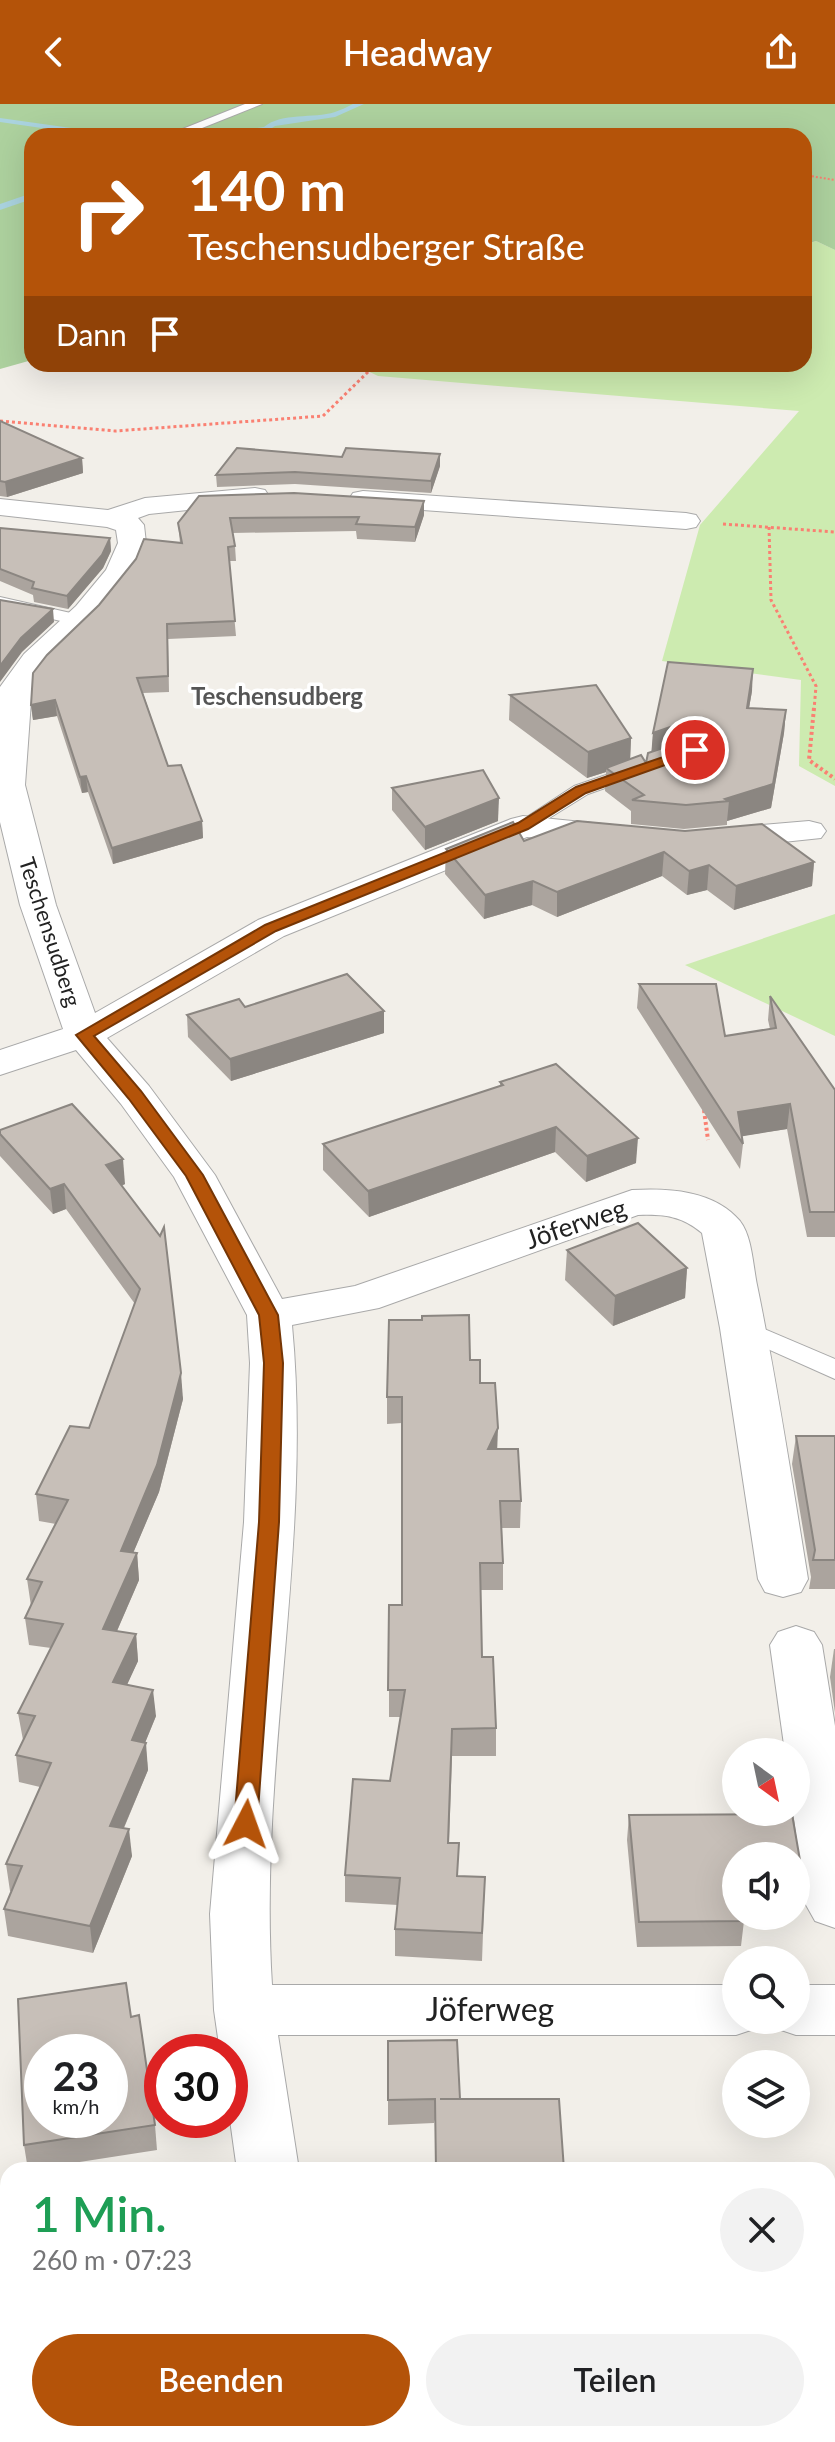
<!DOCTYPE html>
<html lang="de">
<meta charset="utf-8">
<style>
:root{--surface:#fff;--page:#f2f2f2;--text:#202124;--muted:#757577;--accent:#b45309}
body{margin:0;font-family:Lato,sans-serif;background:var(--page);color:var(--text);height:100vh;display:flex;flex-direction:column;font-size:30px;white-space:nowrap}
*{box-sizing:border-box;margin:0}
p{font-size:26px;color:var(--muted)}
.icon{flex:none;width:44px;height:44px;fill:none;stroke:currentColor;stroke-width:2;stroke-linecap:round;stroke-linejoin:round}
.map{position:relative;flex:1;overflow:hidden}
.details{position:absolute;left:0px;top:2058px;width:836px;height:280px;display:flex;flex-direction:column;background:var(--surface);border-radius:24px 24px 0 0;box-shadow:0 8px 32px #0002}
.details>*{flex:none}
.banner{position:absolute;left:24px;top:24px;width:788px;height:244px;border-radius:24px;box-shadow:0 8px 32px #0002;background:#b45309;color:#fff;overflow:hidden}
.needle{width:52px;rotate:147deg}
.buttons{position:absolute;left:722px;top:1634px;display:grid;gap:16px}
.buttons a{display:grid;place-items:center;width:88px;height:88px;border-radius:50%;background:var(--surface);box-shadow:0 8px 32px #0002;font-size:40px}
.speed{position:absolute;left:24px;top:1930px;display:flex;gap:16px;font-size:40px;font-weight:700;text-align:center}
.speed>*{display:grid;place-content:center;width:104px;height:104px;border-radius:50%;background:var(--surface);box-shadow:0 8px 32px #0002;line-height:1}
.speed small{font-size:20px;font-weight:400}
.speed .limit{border:12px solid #d22;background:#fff;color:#111}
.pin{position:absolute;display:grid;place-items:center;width:68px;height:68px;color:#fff;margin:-34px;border:4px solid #fff;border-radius:50%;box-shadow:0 2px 8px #0007}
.me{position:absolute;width:88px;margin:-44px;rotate:4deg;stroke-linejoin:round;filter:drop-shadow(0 0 6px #0008)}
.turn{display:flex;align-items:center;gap:28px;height:168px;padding:0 32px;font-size:36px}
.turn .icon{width:104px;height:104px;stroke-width:2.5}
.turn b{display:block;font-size:56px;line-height:68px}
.then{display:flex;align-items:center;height:76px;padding:0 32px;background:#0003;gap:16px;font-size:30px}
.round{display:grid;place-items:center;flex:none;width:84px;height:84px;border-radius:42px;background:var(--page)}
.head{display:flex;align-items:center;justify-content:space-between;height:136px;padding:0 32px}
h1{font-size:48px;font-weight:600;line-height:60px;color:#1e9e55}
.action{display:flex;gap:16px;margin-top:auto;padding:16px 32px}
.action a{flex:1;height:92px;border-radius:48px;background:var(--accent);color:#fff;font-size:32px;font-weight:600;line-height:92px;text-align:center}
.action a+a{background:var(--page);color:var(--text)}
header{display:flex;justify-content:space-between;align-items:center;height:104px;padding:0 32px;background:var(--accent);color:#fff;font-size:36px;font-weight:600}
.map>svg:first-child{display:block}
.grass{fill:#cdebb0}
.forest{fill:#add19e}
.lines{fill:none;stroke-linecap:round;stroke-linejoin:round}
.stream{fill:#aad3df;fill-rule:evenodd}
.service-casing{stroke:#a9a9a9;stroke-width:2}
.minor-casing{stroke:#a9a9a9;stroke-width:2}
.path-far2{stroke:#fa8072;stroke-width:2;stroke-dasharray:2 2;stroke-linecap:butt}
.path-far1{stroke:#fa8072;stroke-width:3;stroke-dasharray:3 3;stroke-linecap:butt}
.path{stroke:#fa8072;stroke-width:4;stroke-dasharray:3 3;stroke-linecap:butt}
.service{fill:#fff;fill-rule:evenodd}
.minor{fill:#fff;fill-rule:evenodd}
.wall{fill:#aba49e}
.shaded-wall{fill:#8b8681}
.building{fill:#c7bfb8;stroke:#8b8681;stroke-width:2;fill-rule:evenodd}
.route{fill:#b45309;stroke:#753606;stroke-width:2}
.labels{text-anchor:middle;stroke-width:7;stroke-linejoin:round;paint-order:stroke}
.far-street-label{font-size:22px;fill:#222;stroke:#fff}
.far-neighbourhood-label{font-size:24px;font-weight:bold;fill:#555;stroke:#fff}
.street-label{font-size:26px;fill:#222;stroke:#fff}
.near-street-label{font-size:32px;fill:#222;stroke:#fff}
</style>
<header><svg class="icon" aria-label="back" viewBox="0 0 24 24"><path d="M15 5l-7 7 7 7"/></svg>Headway<svg class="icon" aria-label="share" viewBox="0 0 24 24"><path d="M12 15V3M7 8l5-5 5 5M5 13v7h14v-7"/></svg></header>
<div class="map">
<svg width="835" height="2338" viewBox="0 0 835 2338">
<rect width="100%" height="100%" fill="#f2efe9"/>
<g class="grass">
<polygon points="816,137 835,146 835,682 799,662 801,576 662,557 700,421 799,307 378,272 353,260 804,260 804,141"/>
<polygon points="835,810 835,932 685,861"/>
</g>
<polygon class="forest" points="0,0 835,0 835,146 816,137 804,141 804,32 32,32 32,256 0,265"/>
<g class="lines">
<g class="stream">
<path d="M353,0H364L335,13L275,22C259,35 228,32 208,32L264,23C282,8 313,15 335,8C341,6 347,3 353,0Z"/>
<polygon points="0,14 114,30 118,32 97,32 0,18"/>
<polygon points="32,89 32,95 0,106 0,100"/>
</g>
<g class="service-casing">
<g id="service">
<polygon points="245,0 262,0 182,32 165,32"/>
<polygon points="0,493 84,512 87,516 78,521 0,503"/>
<polygon points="638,660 645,662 648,666 645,670 588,690 530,726 523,728 513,722 574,682"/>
<polygon points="743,1216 835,1255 835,1275 734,1230 730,1224 734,1218"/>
</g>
</g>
<g class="minor-casing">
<g id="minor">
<path d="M255,384L265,386L269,392L265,398L149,410L138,414L144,421L146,439L135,468L98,514L46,564L32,583L25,681L56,801L95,909L258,816L511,715L523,712L612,721L624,724L629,731L624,738L612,741L527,733L284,832L107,934L149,982L215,1071L282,1195L355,1182L632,1086C668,1084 714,1086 740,1117C752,1132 753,1162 757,1181C777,1278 792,1377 808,1475L801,1488L783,1493L765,1488L758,1475L720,1224L702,1129C682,1112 664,1110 638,1111L379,1204L292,1221C313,1441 258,1661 272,1881H736V1916H761L757,1924L736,1931H278L299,2066H237L230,2016V1948H220L214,1906L210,1810L244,1418L250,1259L247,1211L174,1073L121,1000L76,946L0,971V946L63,925L20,801L0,718V583L24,550L76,502L106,466L118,439L116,426L107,423L0,411V395L108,406L145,394Z"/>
<polygon points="363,387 686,409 696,411 700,417 696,423 686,425 353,401 349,395 353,389"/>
<polygon points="809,717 821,720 826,727 821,734 716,745 704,742 699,735 704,728 716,725"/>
<polygon points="796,1522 814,1528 822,1541 835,1622 835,1824 815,1817 806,1801 793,1708 796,1708 796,1648 785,1648 770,1541 778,1528"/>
<polygon points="796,1881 835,1881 835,1931 796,1931 775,1924 771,1916 796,1916"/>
<polygon points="301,2330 369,2330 371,2338 303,2338"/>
</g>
</g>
<g class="path-far2">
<polyline points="804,71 835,76"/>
<polyline points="371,265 377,260"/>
</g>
<g class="path-far1">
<polyline points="0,317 115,327 323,312 373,263"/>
<polyline points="723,420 835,428"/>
<polyline points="769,423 771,496 816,582 814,606"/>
</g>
<g class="path">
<polyline points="814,604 809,656 835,675"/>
<polyline points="704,1006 708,1036"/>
</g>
<use href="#service" class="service"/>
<use href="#minor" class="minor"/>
</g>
<g class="wall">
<polygon points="0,317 82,354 83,369 7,393 0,392"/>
<polygon points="440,362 431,389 295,380 217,383 216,371"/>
<polygon points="199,392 424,411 415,438 357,435 356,427 232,429 235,442 236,457 229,457 236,532 168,535 169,588 143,589 168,662 202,717 203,734 113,760 88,688 82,689 57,612 33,616 31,601 180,439 178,419"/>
<polygon points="0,424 110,434 111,447 103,464 68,505 34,498 33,491 0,477"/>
<polygon points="752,587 749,604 786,606 784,629 771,704 727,717 727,721 684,725 631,720 631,707 605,687 606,668 587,674 509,616 510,591 631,634 630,655 646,659 652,648 653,629"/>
<polygon points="392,684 498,717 425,746 392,706"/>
<polygon points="524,737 814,758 812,782 734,806 707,786 687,791 662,772 557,813 532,801 484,815 445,770 446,745"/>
<polygon points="639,880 725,932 770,925 768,916 770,892 835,986 835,1133 807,1133 787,1025 741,1032 743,1040 740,1065 637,904"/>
<polygon points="245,903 384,929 231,977 188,933 187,911"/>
<polygon points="500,978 636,1059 586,1078 555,1048 369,1113 323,1066 323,1040 500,982"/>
<polygon points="0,1026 125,1080 122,1082 183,1295 159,1388 133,1449 137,1449 139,1476 117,1527 136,1530 138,1557 127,1580 156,1612 145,1639 148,1666 124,1724 132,1752 93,1849 8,1832 4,1805 11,1787 10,1787 6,1760 40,1683 19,1678 16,1651 23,1636 18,1609 51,1544 29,1541 25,1514 31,1502 27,1475 56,1420 39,1417 36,1390 89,1324 135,1200 66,1105 53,1110 0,1052"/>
<polygon points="567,1146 687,1164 685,1194 613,1222 565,1176"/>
<polygon points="470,1256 480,1279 497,1345 521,1397 520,1424 502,1424 503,1459 503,1486 480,1486 482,1553 496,1624 496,1652 452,1652 449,1739 458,1772 485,1773 482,1857 395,1852 395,1825 398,1801 345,1798 345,1771 390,1677 401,1613 389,1613 389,1501 402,1501 402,1319 387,1320 387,1293"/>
<polygon points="796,1332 835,1332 835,1485 809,1485 811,1473 792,1360"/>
<polygon points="834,1545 835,1545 835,1609 830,1573"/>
<polygon points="792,1710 801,1762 797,1787 796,1787 796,1752 736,1752 736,1812 744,1812 744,1817 741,1842 637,1843 627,1736 629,1711"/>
<polygon points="131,1913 155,2021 157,2046 28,2066 24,2041"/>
<polygon points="457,1936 434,2019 388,2021 388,1937"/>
<polygon points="828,2184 835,2235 831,2264 828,2264"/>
</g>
<g class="shaded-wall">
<polygon points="440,350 440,362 431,389 431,377"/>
<polygon points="82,354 83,369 7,393 5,378"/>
<polygon points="424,397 424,411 415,438 415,423"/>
<polygon points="110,434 111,447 103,464 68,505 67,492"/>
<polygon points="53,505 54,518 22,548 0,578 0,562 21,534"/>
<polygon points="753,565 752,587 745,627 747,604"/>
<polygon points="55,596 57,612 33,616 31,601"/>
<polygon points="786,606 784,629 771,704 727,717 729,697 725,695"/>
<polygon points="696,614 694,637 651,652 653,629"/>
<polygon points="631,634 630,659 606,664 606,668 587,674 588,648"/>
<polygon points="86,672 88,688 82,689 80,673"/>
<polygon points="499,694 498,717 425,746 425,723"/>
<polygon points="202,717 203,734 113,760 112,744"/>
<polygon points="664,748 662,772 557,813 557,788"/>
<polygon points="814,758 812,782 734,806 736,782"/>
<polygon points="709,761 707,786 687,791 689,767"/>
<polygon points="533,777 532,801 484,815 485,791"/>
<polygon points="384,907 384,929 231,977 230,955"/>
<polygon points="790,1000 787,1025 738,1033 738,1008"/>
<polygon points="556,1023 555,1048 369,1113 368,1087"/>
<polygon points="638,1034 636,1059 586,1078 587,1052"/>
<polygon points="123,1055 125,1080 109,1086 106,1061"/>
<polygon points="64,1080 66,1105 53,1110 50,1085"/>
<polygon points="687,1164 685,1194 613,1222 615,1192"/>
<polygon points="181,1269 183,1295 159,1388 123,1473 121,1447"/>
<polygon points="498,1324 497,1350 488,1345"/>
<polygon points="137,1449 139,1476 106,1552 103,1525"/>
<polygon points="136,1530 138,1557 116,1605 113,1578"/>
<polygon points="153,1586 156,1612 135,1663 132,1636"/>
<polygon points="146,1639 148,1666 113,1749 110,1722"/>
<polygon points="129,1725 132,1752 93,1849 90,1822"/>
</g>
<g class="building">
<polygon points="0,317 82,354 5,378 0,377"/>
<polygon points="237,344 342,353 346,344 440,350 431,377 295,368 216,371"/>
<polygon points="294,389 424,397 415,423 356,420 359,413 230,414 235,442 228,443 235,517 167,520 168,572 137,574 168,662 181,661 202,717 112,744 86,672 80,673 55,596 31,601 33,569 47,551 99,501 136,455 144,435 182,439 178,419 199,392"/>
<polygon points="0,424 110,434 102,451 67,492 32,484 34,478 0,465"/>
<polygon points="0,496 53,505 21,534 0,562"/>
<polygon points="668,558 753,565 747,604 786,606 773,680 725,695 729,697 686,701 632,696 644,691 606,664 641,651 646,659 648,649 705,630 709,625 706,617 696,614 653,629"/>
<polygon points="596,581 631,634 588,648 510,591"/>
<polygon points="483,666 499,694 425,723 392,684"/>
<polygon points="577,717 685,727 762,720 814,758 736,782 709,761 689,767 664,748 557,788 533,777 485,791 446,745 513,718 524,737"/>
<polygon points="347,870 384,907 230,955 187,911 239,895 245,903"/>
<polygon points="639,880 716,880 725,932 776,924 770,892 835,986 835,1108 810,1108 790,1000 738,1008 743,1040"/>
<polygon points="556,960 638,1034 587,1052 556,1023 368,1087 323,1040 503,981 500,978"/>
<polygon points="72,1000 123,1055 106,1061 160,1132 164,1123 181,1269 157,1361 121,1447 137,1449 103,1525 136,1530 113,1578 153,1586 132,1636 146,1639 110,1722 129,1725 90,1822 4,1805 22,1762 6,1760 51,1659 16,1651 35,1612 18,1609 63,1520 25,1514 42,1478 27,1475 68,1396 36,1390 70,1322 89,1324 140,1185 64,1080 50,1085 0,1030 0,1026"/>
<polygon points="638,1119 687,1164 615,1192 567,1146"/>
<polygon points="469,1211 470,1256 480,1256 480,1279 495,1279 498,1324 488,1345 518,1345 521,1397 500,1397 503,1459 480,1459 482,1553 493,1553 496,1624 452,1625 448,1739 459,1739 457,1772 485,1773 482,1829 395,1825 400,1774 345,1771 353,1675 390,1677 405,1586 388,1586 389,1501 402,1501 402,1293 387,1293 389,1216 422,1216 422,1212"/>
<polygon points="796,1332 835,1332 835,1456 813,1456 815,1446"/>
<polygon points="792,1710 801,1762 796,1762 796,1752 736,1752 736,1812 744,1812 744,1817 639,1818 629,1711"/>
<path d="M126,1879L131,1913L139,1911L155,2021L24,2041L18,1895ZM42,1948H110V2016H42Z"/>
<polygon points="457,1936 460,1995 440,1995 559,1995 564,2066 436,2066 435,1995 388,1996 388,1937"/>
<polygon points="828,2184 835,2235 835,2238 828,2238"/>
<polygon points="97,2330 217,2330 219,2338 99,2338"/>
<polygon points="559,2330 813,2330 814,2338 560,2338"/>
</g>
<polygon class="route" points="695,642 701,646 699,649 586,689 528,725 276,827 94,932 141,987 203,1071 278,1211 283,1259 279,1418 257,1720 254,1726 246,1729 238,1726 234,1720 259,1418 264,1259 259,1211 186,1072 129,995 76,931 265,821 518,719 576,683"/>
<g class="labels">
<g class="far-street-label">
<text transform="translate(50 828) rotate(72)" y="8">Teschensudberg</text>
</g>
<g class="far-neighbourhood-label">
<text x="277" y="601">Teschensudberg</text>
</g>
<g class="street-label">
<text transform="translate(576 1120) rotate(-19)" y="9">Jöferweg</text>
</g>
<g class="near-street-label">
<text x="490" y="1917">Jöferweg</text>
</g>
</g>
</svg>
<div class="buttons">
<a><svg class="needle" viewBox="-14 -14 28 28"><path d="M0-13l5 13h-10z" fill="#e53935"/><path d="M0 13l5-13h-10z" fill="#757577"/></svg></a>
<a><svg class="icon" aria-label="sound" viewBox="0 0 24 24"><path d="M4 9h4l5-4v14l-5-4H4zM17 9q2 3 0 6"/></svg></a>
<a><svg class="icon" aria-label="search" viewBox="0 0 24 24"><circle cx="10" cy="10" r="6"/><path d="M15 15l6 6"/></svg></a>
<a><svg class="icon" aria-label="layers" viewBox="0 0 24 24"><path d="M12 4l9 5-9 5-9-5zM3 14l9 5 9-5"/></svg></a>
</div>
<div class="speed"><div>23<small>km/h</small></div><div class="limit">30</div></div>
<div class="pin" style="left:695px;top:646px;background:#d93025"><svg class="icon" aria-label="arrive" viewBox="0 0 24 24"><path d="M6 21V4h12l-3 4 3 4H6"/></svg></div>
<svg class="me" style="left:246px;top:1720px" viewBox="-20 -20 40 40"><path d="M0-17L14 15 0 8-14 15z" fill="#b45309" stroke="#fff" stroke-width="4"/></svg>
<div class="banner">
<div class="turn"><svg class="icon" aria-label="right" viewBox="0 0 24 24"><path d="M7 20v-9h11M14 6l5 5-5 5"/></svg><div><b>140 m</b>Teschensudberger Straße</div></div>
<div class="then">Dann<svg class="icon" aria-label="arrive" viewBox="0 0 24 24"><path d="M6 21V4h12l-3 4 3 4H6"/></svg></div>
</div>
<section class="details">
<div class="head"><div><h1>1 Min.</h1><p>260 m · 07:23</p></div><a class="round"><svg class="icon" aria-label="close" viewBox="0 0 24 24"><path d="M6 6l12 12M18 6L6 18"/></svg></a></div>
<div class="action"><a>Beenden</a><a>Teilen</a></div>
</section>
</div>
